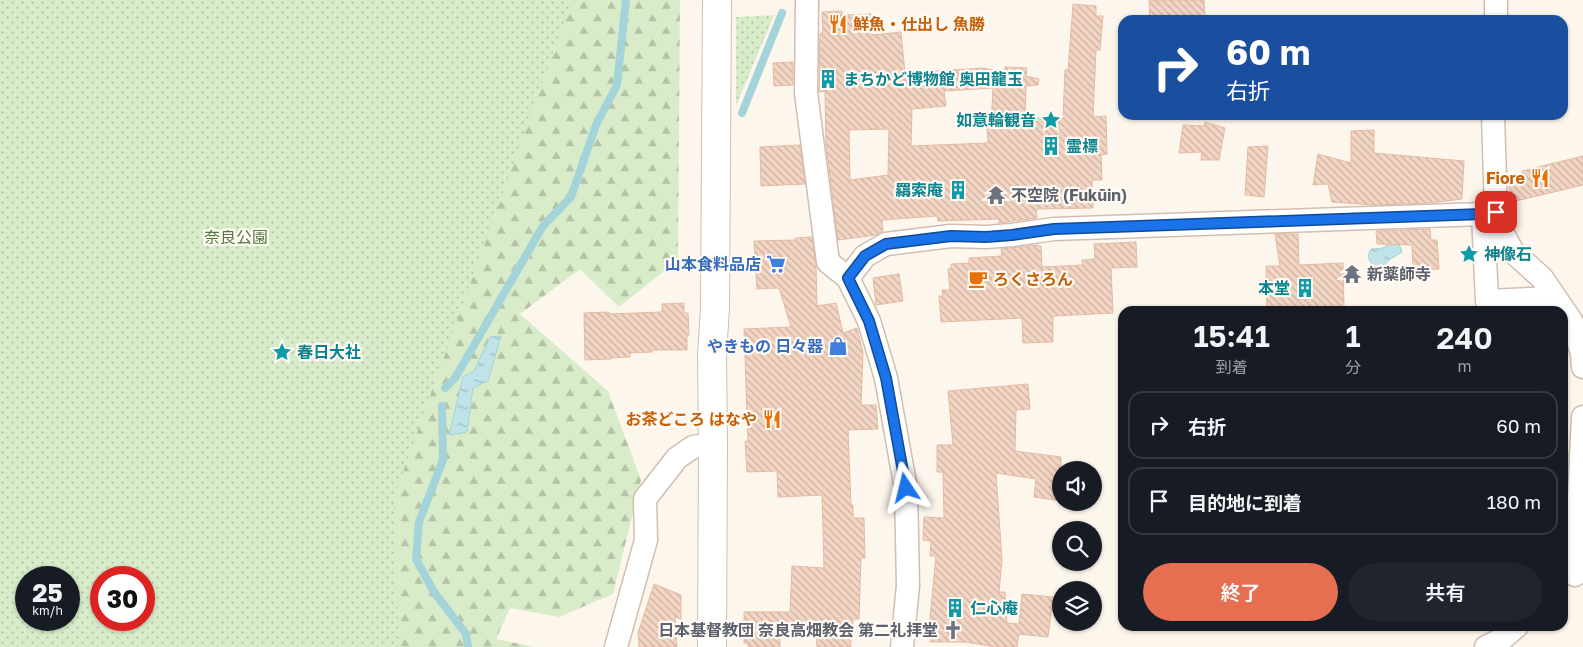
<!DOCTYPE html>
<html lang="ja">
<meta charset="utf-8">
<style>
:root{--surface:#171b24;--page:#20242c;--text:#f1f3f6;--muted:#9ea1a6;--line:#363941;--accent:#e76f51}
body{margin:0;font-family:"Golos Text","Noto Sans JP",sans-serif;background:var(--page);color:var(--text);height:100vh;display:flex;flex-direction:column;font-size:19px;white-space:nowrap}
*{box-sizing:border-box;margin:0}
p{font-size:16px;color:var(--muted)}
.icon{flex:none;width:28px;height:28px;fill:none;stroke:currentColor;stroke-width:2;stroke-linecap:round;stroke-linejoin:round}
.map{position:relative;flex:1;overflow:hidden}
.panel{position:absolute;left:1118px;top:306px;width:450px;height:325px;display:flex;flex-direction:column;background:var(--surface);border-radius:15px;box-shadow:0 1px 4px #0004}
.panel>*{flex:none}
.banner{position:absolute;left:1118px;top:15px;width:450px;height:105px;border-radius:15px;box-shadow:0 1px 4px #0004;background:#1a4fa0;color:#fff;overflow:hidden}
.buttons{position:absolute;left:1052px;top:461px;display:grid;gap:10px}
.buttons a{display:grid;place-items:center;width:50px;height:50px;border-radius:50%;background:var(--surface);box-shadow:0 1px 4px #0004;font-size:25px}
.speed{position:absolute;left:15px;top:566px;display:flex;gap:10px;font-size:25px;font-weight:700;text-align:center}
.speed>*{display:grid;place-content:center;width:65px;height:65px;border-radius:50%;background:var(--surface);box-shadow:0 1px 4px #0004;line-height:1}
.speed small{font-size:12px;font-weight:400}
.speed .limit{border:8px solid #d22;background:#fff;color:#111}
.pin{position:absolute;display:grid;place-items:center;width:42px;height:42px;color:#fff;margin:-21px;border-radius:10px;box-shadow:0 2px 8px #0006}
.me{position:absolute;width:55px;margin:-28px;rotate:350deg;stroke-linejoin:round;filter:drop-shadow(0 0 4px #0008)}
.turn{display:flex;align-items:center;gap:18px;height:105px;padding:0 25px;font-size:22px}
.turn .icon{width:65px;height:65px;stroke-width:2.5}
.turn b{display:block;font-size:35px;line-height:42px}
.eta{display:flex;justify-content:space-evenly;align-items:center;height:85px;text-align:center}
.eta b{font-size:30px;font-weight:600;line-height:35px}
.button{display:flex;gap:10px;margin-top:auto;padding:10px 25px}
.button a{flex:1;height:58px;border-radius:30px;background:var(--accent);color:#fff;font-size:20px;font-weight:600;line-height:58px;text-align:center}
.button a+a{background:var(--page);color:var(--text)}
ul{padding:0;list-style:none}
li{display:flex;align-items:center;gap:15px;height:68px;margin:0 10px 8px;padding:0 15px;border:2px solid var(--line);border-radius:15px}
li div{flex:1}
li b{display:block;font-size:19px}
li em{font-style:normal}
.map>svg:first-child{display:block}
.grass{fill:#d8ecc9}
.forest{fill:url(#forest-firs);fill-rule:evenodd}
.park{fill:url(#park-dots);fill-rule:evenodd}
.water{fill:url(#water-ripples);stroke:#a5d3da}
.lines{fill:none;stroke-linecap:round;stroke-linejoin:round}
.stream{stroke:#a5d3da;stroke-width:8}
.building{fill:url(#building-back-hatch);stroke:#e6bba3;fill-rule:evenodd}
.minor-casing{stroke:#d1beb0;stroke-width:25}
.tertiary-casing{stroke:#d1beb0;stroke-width:30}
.minor{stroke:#fff;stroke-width:22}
.tertiary{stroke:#fff;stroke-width:28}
.route-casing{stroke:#114b97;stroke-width:12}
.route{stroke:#1a73e8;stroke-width:9}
.labels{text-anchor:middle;stroke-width:4.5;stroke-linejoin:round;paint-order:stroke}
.food-label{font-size:16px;font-weight:bold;fill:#c56008;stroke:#fffaf3;text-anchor:start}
.culture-label{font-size:16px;font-weight:bold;fill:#0d838f;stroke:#fffaf3;text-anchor:start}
.worship-label{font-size:16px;font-weight:bold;fill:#5b616d;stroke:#fffaf3;text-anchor:start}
.park-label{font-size:16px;fill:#537a41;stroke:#fffaf3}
.shop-label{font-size:16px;font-weight:bold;fill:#366cbe;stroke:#fffaf3;text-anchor:end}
</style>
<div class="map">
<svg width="1583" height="647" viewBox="0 0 1583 647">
<defs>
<pattern id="forest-firs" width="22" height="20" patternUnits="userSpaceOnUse" patternTransform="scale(1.25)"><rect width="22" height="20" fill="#d8ecc9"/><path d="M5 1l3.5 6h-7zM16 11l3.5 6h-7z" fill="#b4c2a5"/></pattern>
<pattern id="park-dots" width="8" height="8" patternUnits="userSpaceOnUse" patternTransform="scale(1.25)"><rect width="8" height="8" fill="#d8ecc9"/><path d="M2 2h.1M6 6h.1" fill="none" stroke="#b4c2a5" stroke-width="1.8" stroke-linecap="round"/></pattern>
<pattern id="water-ripples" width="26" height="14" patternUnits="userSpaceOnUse" patternTransform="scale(1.25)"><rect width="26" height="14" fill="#bfe3e8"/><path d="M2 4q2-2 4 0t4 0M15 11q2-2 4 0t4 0" fill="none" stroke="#a0bbbe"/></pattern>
<pattern id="building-back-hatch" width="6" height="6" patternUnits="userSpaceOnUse" patternTransform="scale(1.25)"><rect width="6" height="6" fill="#f3d5c3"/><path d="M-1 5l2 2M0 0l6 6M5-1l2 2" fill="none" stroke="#cab0a1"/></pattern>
</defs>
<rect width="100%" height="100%" fill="#fdf6ec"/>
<polygon class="grass" points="1570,450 1563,559 1563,451"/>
<path class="forest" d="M0,0H680L678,260L619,307L580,269L520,314L608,391L641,480L613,594L559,617L510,608L496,639L534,647H0ZM26,578H69V620H26ZM101,578H144V620H101Z"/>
<g class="park">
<path d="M0,0H570V5L394,497L399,647H0ZM26,578H69V620H26ZM101,578H144V620H101Z"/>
<polygon points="774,15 736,106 736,17"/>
</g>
<g class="water">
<path d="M1396,243L1400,246L1402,252L1389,260L1383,267H1374C1369,260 1366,257 1371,249L1383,248L1388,245Z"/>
<polygon points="501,336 488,381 473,388 467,432 449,435 463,377 474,371 490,337"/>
</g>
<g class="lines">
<g class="stream">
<polyline points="742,113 782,13"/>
<polyline points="445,388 455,378 543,226 571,197 596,125 617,85 626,0"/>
<polyline points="442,406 443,460 419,522 416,559 434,592 466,634 468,647"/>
</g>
</g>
<g class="building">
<polygon points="1149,0 1204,0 1205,20 1150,20"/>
<path d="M1073,4L1096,6V16H1103L1100,50H1096L1093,117L1106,116L1107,154L1101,155L1102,180H1092L1093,208L1036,209L1037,218L999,223V219L938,221L937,216L882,220L883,231L876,235L838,240L826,144L825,91L819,92L820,33H823L822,12L842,11V15L871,14L872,35L901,32L905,73L983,68L1005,72V67L1027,68L1026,76L1039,79L1038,85L1026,86L1025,118L1063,117L1065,70H1068ZM993,88L991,127H987L988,143L911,146L912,109L946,106L944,91ZM889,129L888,175L850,180L849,130Z"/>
<polygon points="793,62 793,85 774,86 773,63"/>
<polygon points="1205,122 1225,128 1219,160 1201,160 1202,152 1179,153 1183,125 1204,126"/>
<polygon points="1374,130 1374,153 1464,161 1462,199 1430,203 1374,205 1332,202 1328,184 1313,185 1318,154 1351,163 1351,131"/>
<polygon points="800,145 805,184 761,186 760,147"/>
<polygon points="1268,146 1264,197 1245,195 1248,147"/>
<polygon points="1583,156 1583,185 1512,202 1508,179 1523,176 1522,171"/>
<polygon points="1430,229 1431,240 1437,240 1439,269 1413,270 1412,245 1377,244 1376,231"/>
<polygon points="1275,234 1298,234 1299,265 1343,263 1344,311 1267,311 1266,266 1280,266"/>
<polygon points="812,237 816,265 817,306 836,303 843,333 857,328 863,352 861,405 876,405 878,429 848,430 851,505 853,505 853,518 864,518 865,558 861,558 859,619 853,619 853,624 850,624 851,647 817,647 816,631 780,632 780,647 748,647 748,643 744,643 744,612 790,612 792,566 824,568 822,495 778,497 777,471 747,472 745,441 748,441 744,329 791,327 779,288 757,289 754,241 795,240 795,238"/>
<polygon points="1136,242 1137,267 1111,268 1113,313 1053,316 1053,342 1023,343 1022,318 941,322 939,296 943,296 942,290 950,290 948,269 951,268 951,264 969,263 969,258 1002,256 1001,249 1038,245 1038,246 1041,246 1042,267 1083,265 1082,260 1095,259 1094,244"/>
<polygon points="899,274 903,301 876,305 873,278"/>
<polygon points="684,303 684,313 688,313 689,335 687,335 687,350 652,350 652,352 630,353 630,357 611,358 611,359 585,360 584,313 609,312 609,314 662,312 662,304"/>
<polygon points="1028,384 1030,409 1016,410 1015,451 1061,457 1061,501 1034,497 1036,479 996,473 1002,560 999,592 1005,592 1007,623 1019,624 1022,594 1053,597 1048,637 1019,634 1017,647 995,647 966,642 930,642 930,618 936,556 930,556 931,541 923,540 924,517 944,518 943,472 937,472 937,445 953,445 948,391"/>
<polygon points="654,584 681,595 681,619 675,617 677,647 639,647 638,633"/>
</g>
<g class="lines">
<g class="minor-casing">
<g id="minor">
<polyline points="807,0 806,93 828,262 848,278 869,321 886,378 906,489 908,585 902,647"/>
<polyline points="1496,20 1496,0"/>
<polyline points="1496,212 1502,232 1513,252 1542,278 1572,322 1582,353 1583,367"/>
<polyline points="1483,214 1487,301 1555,298"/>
<polyline points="848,278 865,256 886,244 951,236 986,237 1012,235 1054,229 1483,214 1496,212 1493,115"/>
<polyline points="1583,417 1575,575 1583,568"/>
<polyline points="616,647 646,540 645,499 677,458 693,447 713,444"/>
<polyline points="1486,647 1502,639 1517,626"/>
</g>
</g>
<g class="tertiary-casing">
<polyline id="tertiary" points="712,647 713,444 712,355 715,308 717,0"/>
</g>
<use href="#minor" class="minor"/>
<use href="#tertiary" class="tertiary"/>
</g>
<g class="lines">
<g class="route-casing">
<polyline id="route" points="906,488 886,378 869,321 848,278 865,256 886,244 951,236 986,237 1012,235 1054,229 1483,214 1496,212"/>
</g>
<use href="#route" class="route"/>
</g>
<defs>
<g id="restaurant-bare" transform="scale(1.5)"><path d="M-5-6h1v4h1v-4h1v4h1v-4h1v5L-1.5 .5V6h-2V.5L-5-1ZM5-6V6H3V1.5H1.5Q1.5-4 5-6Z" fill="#e8710a" stroke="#fffaf3" stroke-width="2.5" paint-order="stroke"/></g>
<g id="building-bare" transform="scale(1.5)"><path d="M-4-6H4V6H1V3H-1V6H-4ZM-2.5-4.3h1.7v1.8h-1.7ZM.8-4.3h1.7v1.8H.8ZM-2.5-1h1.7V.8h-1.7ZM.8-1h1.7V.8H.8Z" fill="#0f9aa8" stroke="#fffaf3" stroke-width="2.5" paint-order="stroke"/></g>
<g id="sight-bare" transform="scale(1.5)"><path d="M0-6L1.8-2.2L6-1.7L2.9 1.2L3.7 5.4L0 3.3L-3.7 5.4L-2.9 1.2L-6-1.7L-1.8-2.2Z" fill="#0f9aa8" stroke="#fffaf3" stroke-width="2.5" paint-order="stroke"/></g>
<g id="temple-bare" transform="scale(1.5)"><path d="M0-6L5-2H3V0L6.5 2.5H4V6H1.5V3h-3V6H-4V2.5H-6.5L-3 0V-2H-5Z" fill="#6b7280" stroke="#fffaf3" stroke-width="2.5" paint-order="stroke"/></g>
<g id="supermarket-bare" transform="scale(1.5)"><path d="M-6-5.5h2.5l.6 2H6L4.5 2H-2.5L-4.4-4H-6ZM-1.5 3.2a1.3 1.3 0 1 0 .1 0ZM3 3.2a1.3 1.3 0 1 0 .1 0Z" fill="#3f7fe0" stroke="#fffaf3" stroke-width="2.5" paint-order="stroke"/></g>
<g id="cafe-bare" transform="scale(1.5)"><path d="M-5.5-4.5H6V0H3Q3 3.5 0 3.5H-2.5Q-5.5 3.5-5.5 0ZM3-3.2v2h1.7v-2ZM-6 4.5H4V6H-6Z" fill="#e8710a" stroke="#fffaf3" stroke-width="2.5" paint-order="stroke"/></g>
<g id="shop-bare" transform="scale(1.5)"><path d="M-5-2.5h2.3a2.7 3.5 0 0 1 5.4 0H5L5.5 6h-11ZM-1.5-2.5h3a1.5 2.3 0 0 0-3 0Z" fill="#3f7fe0" stroke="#fffaf3" stroke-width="2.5" paint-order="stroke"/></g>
<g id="church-bare" transform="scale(1.5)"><path d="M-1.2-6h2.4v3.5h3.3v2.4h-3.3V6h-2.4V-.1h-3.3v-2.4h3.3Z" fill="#6b7280" stroke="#fffaf3" stroke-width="2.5" paint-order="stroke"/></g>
</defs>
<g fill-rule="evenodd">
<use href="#restaurant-bare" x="838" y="24"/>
<use href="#building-bare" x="828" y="79"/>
<use href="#sight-bare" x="1051" y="120"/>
<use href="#building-bare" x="1051" y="146"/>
<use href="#restaurant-bare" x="1540" y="178"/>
<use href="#building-bare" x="958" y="190"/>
<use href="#temple-bare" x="996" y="195"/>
<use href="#sight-bare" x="1469" y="254"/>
<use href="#supermarket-bare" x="776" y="264"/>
<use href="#temple-bare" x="1352" y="274"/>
<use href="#cafe-bare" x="978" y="279"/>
<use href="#building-bare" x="1305" y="288"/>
<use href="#shop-bare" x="838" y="346"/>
<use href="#sight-bare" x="282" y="352"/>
<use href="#restaurant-bare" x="772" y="419"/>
<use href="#building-bare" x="955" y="608"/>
<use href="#church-bare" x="953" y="630"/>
</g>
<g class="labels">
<g class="food-label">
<text x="853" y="30">鮮魚・仕出し 魚勝</text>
<text x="1525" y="184" text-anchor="end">Fiore</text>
<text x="993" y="285">ろくさろん</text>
<text x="757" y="425" text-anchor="end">お茶どころ はなや</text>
</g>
<g class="culture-label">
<text x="843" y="85">まちかど博物館 奥田龍玉</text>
<text x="1036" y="126" text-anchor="end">如意輪観音</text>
<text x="1066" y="152">霊標</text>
<text x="943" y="196" text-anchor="end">羂索庵</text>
<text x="1484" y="260">神像石</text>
<text x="1290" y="294" text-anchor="end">本堂</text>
<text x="297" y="358">春日大社</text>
<text x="970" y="614">仁心庵</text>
</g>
<g class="worship-label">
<text x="1011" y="201">不空院 (Fukūin)</text>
<text x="1367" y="280">新薬師寺</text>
<text x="938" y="636" text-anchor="end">日本基督教団 奈良高畑教会 第二礼拝堂</text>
</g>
<g class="park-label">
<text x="236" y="243">奈良公園</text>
</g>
<g class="shop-label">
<text x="761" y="270">山本食料品店</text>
<text x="823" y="352">やきもの 日々器</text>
</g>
</g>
</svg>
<div class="buttons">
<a><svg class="icon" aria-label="sound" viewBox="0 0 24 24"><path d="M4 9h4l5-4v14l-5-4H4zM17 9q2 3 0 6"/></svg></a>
<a><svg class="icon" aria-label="search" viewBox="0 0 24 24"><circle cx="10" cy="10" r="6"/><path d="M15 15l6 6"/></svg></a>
<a><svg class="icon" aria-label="layers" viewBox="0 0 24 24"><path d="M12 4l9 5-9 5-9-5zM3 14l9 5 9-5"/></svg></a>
</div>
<div class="speed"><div>25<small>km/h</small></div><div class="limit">30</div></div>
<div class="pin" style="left:1496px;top:212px;background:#d93025"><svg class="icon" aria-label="arrive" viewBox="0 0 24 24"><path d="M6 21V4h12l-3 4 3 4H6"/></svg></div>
<svg class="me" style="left:906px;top:488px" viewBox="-20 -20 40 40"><path d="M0-17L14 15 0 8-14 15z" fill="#1a73e8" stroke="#fff" stroke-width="4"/></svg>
<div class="banner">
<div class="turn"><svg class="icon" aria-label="right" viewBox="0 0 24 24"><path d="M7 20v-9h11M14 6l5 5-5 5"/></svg><div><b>60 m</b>右折</div></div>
</div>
<section class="panel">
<div class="eta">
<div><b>15:41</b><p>到着</p></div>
<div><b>1</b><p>分</p></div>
<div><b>240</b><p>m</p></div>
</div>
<ul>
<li><svg class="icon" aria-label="right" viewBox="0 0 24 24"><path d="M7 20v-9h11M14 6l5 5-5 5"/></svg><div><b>右折</b></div><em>60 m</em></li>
<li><svg class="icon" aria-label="arrive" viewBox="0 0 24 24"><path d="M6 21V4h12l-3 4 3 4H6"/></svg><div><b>目的地に到着</b></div><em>180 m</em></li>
</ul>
<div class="button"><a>終了</a><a>共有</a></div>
</section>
</div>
